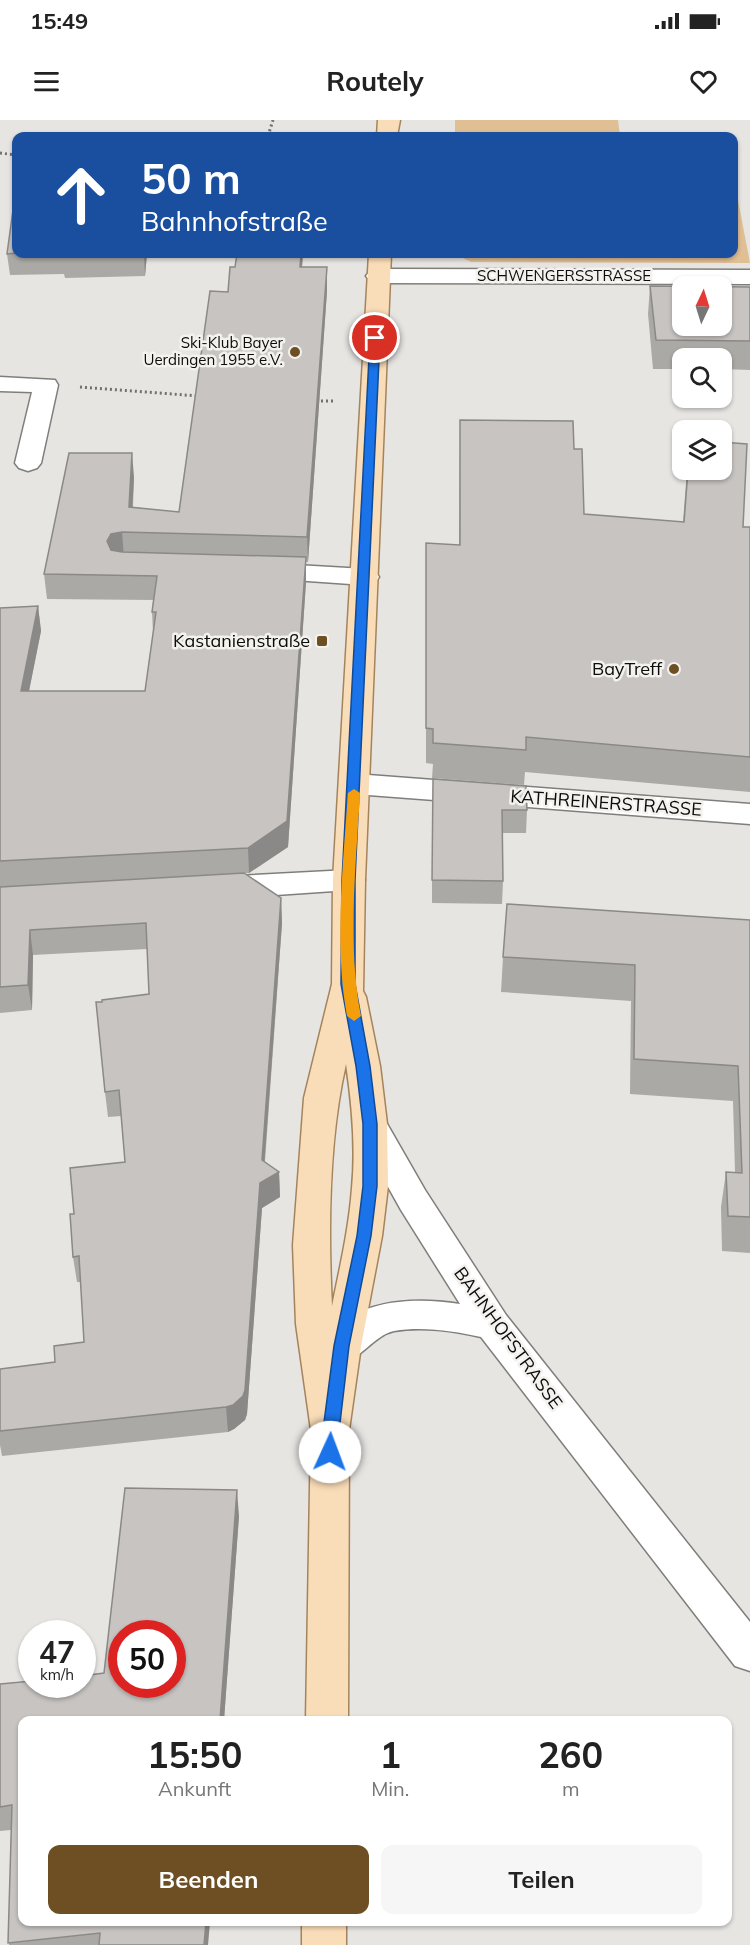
<!DOCTYPE html>
<html lang="de">
<meta charset="utf-8">
<style>
:root{--surface:#fff;--page:#f6f6f6;--text:#222;--muted:#767676;--accent:#6e4f24}
body{margin:0;font-family:Mulish,sans-serif;background:var(--page);color:var(--text);height:100vh;display:flex;flex-direction:column;font-size:22px;white-space:nowrap}
*{box-sizing:border-box;margin:0}
p{font-size:20px;color:var(--muted)}
.icon{flex:none;width:33px;height:33px;fill:none;stroke:currentColor;stroke-width:2;stroke-linecap:round;stroke-linejoin:round}
.map{position:relative;flex:1;overflow:hidden}
.panel{position:absolute;left:18px;top:1596px;width:714px;height:210px;display:flex;flex-direction:column;background:var(--surface);border-radius:12px;box-shadow:0 2px 4px #0004}
.panel>*{flex:none}
.hud{position:absolute;left:12px;top:12px;width:726px;height:126px;border-radius:12px;box-shadow:0 2px 4px #0004;background:#1a4fa0;color:#fff;overflow:hidden}
.needle{width:39px;rotate:4deg}
.controls{position:absolute;left:672px;top:156px;display:grid;gap:12px}
.controls a{display:grid;place-items:center;width:60px;height:60px;border-radius:12px;background:var(--surface);box-shadow:0 2px 4px #0004;font-size:30px}
.speed{position:absolute;left:18px;top:1500px;display:flex;gap:12px;font-size:30px;font-weight:700;text-align:center}
.speed>*{display:grid;place-content:center;width:78px;height:78px;border-radius:50%;background:var(--surface);box-shadow:0 2px 4px #0004;line-height:1}
.speed small{font-size:15px;font-weight:400}
.speed .limit{border:9px solid #d22;background:#fff;color:#111}
.pin{position:absolute;display:grid;place-items:center;width:51px;height:51px;color:#fff;margin:-26px;border:3px solid #fff;border-radius:50%;box-shadow:0 2px 6px #0007}
.me{position:absolute;width:66px;margin:-33px;rotate:2deg;stroke-linejoin:round;filter:drop-shadow(0 0 4px #0008)}
.turn{display:flex;align-items:center;gap:21px;height:126px;padding:0 30px;font-size:27px}
.turn .icon{width:78px;height:78px;stroke-width:2.5}
.turn b{display:block;font-size:42px;line-height:51px}
.eta{display:flex;justify-content:space-evenly;align-items:center;height:102px;text-align:center}
.eta b{font-size:36px;font-weight:700;line-height:42px}
.primary-button{display:flex;gap:12px;margin-top:auto;padding:12px 30px}
.primary-button a{flex:1;height:69px;border-radius:12px;background:var(--accent);color:#fff;font-size:24px;font-weight:700;line-height:69px;text-align:center}
.primary-button a+a{background:var(--page);color:var(--text)}
.status{display:flex;justify-content:space-between;align-items:center;height:42px;padding:0 30px;background:var(--surface);direction:ltr}
.status svg{height:16px;fill:currentColor}
header{display:flex;justify-content:space-between;align-items:center;height:78px;padding:0 30px;background:var(--surface);font-size:27px;font-weight:700}
.map>svg:first-child{display:block}
.green{fill:#e1bf95}
.lines{fill:none;stroke-linecap:round;stroke-linejoin:round}
.minor-casing{stroke:#807e7b;stroke-width:3}
.major-casing{stroke:#a4845c;stroke-width:3}
.path{stroke:#72706e;stroke-width:3;stroke-dasharray:2 3;stroke-linecap:butt}
.minor{fill:#fff;fill-rule:evenodd}
.major{fill:#f9dcb8;fill-rule:evenodd}
.wall{fill:#aba9a6}
.shaded-wall{fill:#8b8987}
.building{fill:#c7c4c1;stroke:#8b8987;stroke-width:1.5;fill-rule:evenodd}
.route{fill:#1a73e8;stroke:#114b97;stroke-width:1.5}
.slow{fill:#f59e0b}
.poi-dot{fill:#6e4f24;stroke:#f4f2ef;stroke-width:2}
.labels{text-anchor:middle;stroke-width:5;stroke-linejoin:round;paint-order:stroke}
.far-street-label{font-size:15px;fill:#0d0c0b;stroke:#f4f2ef}
.far-poi-label{font-size:15px;fill:#0d0c0b;stroke:#f4f2ef;text-anchor:end}
.poi-label{font-size:18px;fill:#0d0c0b;stroke:#f4f2ef;text-anchor:end}
.street-label{font-size:18px;fill:#0d0c0b;stroke:#f4f2ef}
</style>
<div class="status"><b>15:49</b><svg viewBox="0 0 49 12"><path d="M0 12V9h3v3zM5 12V6h3v6zM10 12V3h3v9zM15 12V0h3v12zM26 1h20v11H26zM47 4h2v5h-2z"/></svg></div>
<header><svg class="icon" aria-label="menu" viewBox="0 0 24 24"><path d="M4 6h16M4 12h16M4 18h16"/></svg>Routely<svg class="icon" aria-label="heart" viewBox="0 0 24 24"><path d="M12 20l-8-8c-3-5 5-10 8-4 3-6 11-1 8 4z"/></svg></header>
<div class="map">
<svg width="750" height="1825" viewBox="0 0 750 1825">
<rect width="100%" height="100%" fill="#e7e5e2"/>
<g class="green">
<polygon points="455,0 618,0 620,16 455,16"/>
<polygon points="734,59 750,143 471,142 457,135 457,134 734,134"/>
</g>
<g class="lines">
<g class="minor-casing">
<g id="minor">
<polygon points="378,149 750,150 750,164 378,163 370,161 366,156 370,151"/>
<polygon points="0,257 55,260 58,265 41,343 37,348 28,351 19,348 15,343 32,272 0,271"/>
<polygon points="262,443 365,449 375,451 379,457 375,463 365,465 252,457 249,451 252,445"/>
<polygon points="355,654 750,684 750,704 355,674 344,671 340,664 344,657"/>
<polygon points="349,750 360,753 365,760 360,767 349,770 217,779 206,775 201,768 206,761 217,757"/>
<path d="M370,991L382,995L425,1070L506,1195L750,1502V1551L735,1546L481,1217C453,1211 423,1206 394,1211C374,1215 360,1241 342,1241C338,1241 332,1238 329,1237L323,1226C348,1178 414,1177 460,1184L401,1090L353,1004L358,995Z"/>
</g>
</g>
<g class="major-casing">
<g id="major">
<polygon points="378,0 400,0 397,16 377,16"/>
<path d="M369,134H391L365,760L363,871L366,877L380,946L387,1004L388,1066L382,1116L361,1226L349,1310L348,1600H306L311,1310L296,1204L293,1125L304,978L332,864L333,760ZM346,944C352,984 356,1027 352,1068C349,1108 340,1147 332,1186C328,1110 329,1018 346,944Z"/>
<rect x="302" y="1802" width="44" height="23"/>
</g>
</g>
<g class="path">
<polyline points="268,16 273,0"/>
<polyline points="0,33 16,35"/>
<polyline points="80,267 198,276"/>
<polyline points="316,281 336,281"/>
</g>
<use href="#minor" class="minor"/>
<use href="#major" class="major"/>
</g>
<g class="wall">
<polygon points="7,134 147,134 145,156 65,158 64,154 10,155"/>
<polygon points="237,134 303,134 302,147 327,171 308,442 306,442 306,462 288,727 249,753 245,753 281,778 282,803 265,1042 279,1052 280,1077 262,1088 247,1294 245,1300 234,1309 228,1312 2,1336 0,1325 0,1311 55,1242 84,1222 81,1162 77,1162 73,1137 74,1094 125,1042 121,996 108,997 105,972 149,874 147,829 33,835 32,890 0,893 0,767 145,759 0,767 0,488 38,486 41,511 29,571 145,571 153,512 152,492 153,480 47,479 44,454 134,357 133,387 179,392 228,172 235,147"/>
<polygon points="650,166 750,167 750,250 722,249 722,238 682,238 682,249 653,249 648,194"/>
<polygon points="460,300 574,329 584,394 683,402 687,350 722,350 743,407 750,407 750,672 525,652 524,665 432,658 433,644 426,643 426,423 459,425"/>
<polygon points="432,682 527,690 526,713 502,713 503,761 502,784 432,783"/>
<polygon points="750,800 750,1133 722,1131 721,1087 726,1052 735,1052 733,981 630,974 631,881 501,872 503,837"/>
<polygon points="239,1396 224,1600 22,1600 208,1825 9,1825 11,1710 0,1711 0,1564 104,1553"/>
</g>
<g class="shaded-wall">
<polygon points="144,134 147,134 145,156 144,135"/>
<polygon points="301,134 303,134 300,171 300,147"/>
<polygon points="327,147 327,171 308,442 307,417"/>
<polygon points="132,333 134,357 131,412 129,387"/>
<polygon points="122,412 124,437 114,439 107,421 111,414"/>
<polygon points="306,437 306,462 288,727 249,753 248,728"/>
<polygon points="38,486 41,511 24,596 21,571"/>
<polygon points="281,778 282,803 263,1061 279,1052 280,1077 262,1088 247,1294 245,1300 234,1309 228,1312 226,1287 262,1040"/>
<polygon points="30,810 33,835 32,890 28,865"/>
<polygon points="237,1370 239,1396 224,1600 220,1600"/>
<polygon points="206,1802 210,1802 208,1825 204,1825"/>
</g>
<g class="building">
<polygon points="16,68 16,133 7,134"/>
<polygon points="63,134 144,134 144,135 63,137"/>
<polygon points="237,134 301,134 300,147 327,147 307,417 122,412 111,414 107,421 111,430 122,432 306,437 287,701 248,728 0,741 0,488 38,486 21,571 145,571 156,492 152,492 157,456 44,454 69,333 132,333 129,387 179,392 210,171 228,172 230,147 235,147"/>
<path d="M650,166L750,167V221L656,220ZM682,166H722V206H682Z"/>
<polygon points="460,300 573,301 574,329 582,329 584,394 684,402 688,350 722,350 722,322 747,324 743,407 750,407 750,637 526,617 526,630 433,623 433,609 426,608 426,423 460,425"/>
<polygon points="433,659 526,666 527,690 502,690 503,761 432,760"/>
<polygon points="244,753 281,778 262,1040 279,1052 260,1063 245,1270 243,1276 233,1285 226,1287 0,1311 0,1249 55,1242 54,1226 84,1222 79,1136 73,1137 70,1094 74,1094 70,1048 125,1042 119,970 105,972 96,882 102,882 102,880 149,874 146,803 30,810 28,865 0,867 0,767"/>
<polygon points="507,784 750,800 750,1097 728,1096 726,1052 742,1053 738,946 634,939 635,845 503,837"/>
<path d="M125,1368L237,1370L220,1600H22V1802H206L204,1825H99L100,1813L8,1823L12,1685L0,1687V1564L32,1561V1564H82V1556L104,1553ZM122,1514H172V1564H122Z"/>
</g>
<polygon class="route" points="375,215 380,218 355,760 355,864 370,946 377,1004 377,1066 371,1116 349,1226 336,1337 330,1339 325,1337 322,1332 323,1310 334,1226 357,1116 363,1066 363,1004 356,946 341,864 342,760 370,218"/>
<path class="slow" d="M354,669L360,673C356,747 347,824 361,896L354,901L347,896C334,824 343,747 348,673Z"/>
<g class="poi-dot">
<circle cx="295" cy="232" r="6"/>
<rect x="316" y="515" width="12" height="12" rx="3"/>
<circle cx="674" cy="549" r="6"/>
</g>
<g class="labels">
<g class="far-street-label">
<text x="564" y="161">SCHWENGERSSTRASSE</text>
</g>
<g class="far-poi-label">
<text x="283" y="228">Ski-Klub Bayer<tspan x="283" dy="17">Uerdingen 1955 e.V.</tspan></text>
</g>
<g class="poi-label">
<text x="310" y="527">Kastanienstraße</text>
<text x="662" y="555">BayTreff</text>
</g>
<g class="street-label">
<text transform="translate(606 683) rotate(4)" y="6">KATHREINERSTRASSE</text>
<text transform="translate(508 1218) rotate(54)" y="6">BAHNHOFSTRASSE</text>
</g>
</g>
</svg>
<div class="controls">
<a><svg class="needle" viewBox="-14 -14 28 28"><path d="M0-13l5 13h-10z" fill="#e53935"/><path d="M0 13l5-13h-10z" fill="#767676"/></svg></a>
<a><svg class="icon" aria-label="search" viewBox="0 0 24 24"><circle cx="10" cy="10" r="6"/><path d="M15 15l6 6"/></svg></a>
<a><svg class="icon" aria-label="layers" viewBox="0 0 24 24"><path d="M12 4l9 5-9 5-9-5zM3 14l9 5 9-5"/></svg></a>
</div>
<div class="speed"><div>47<small>km/h</small></div><div class="limit">50</div></div>
<div class="pin" style="left:375px;top:218px;background:#d93025"><svg class="icon" aria-label="arrive" viewBox="0 0 24 24"><path d="M6 21V4h12l-3 4 3 4H6"/></svg></div>
<svg class="me" style="left:330px;top:1332px" viewBox="-20 -20 40 40"><circle r="19" fill="#fff"/><path d="M0-13L10 11 0 6-10 11z" fill="#1a73e8"/></svg>
<div class="hud">
<div class="turn"><svg class="icon" aria-label="ahead" viewBox="0 0 24 24"><path d="M12 20V5M6 11l6-6 6 6"/></svg><div><b>50 m</b>Bahnhofstraße</div></div>
</div>
<section class="panel">
<div class="eta">
<div><b>15:50</b><p>Ankunft</p></div>
<div><b>1</b><p>Min.</p></div>
<div><b>260</b><p>m</p></div>
</div>
<div class="primary-button"><a>Beenden</a><a>Teilen</a></div>
</section>
</div>
